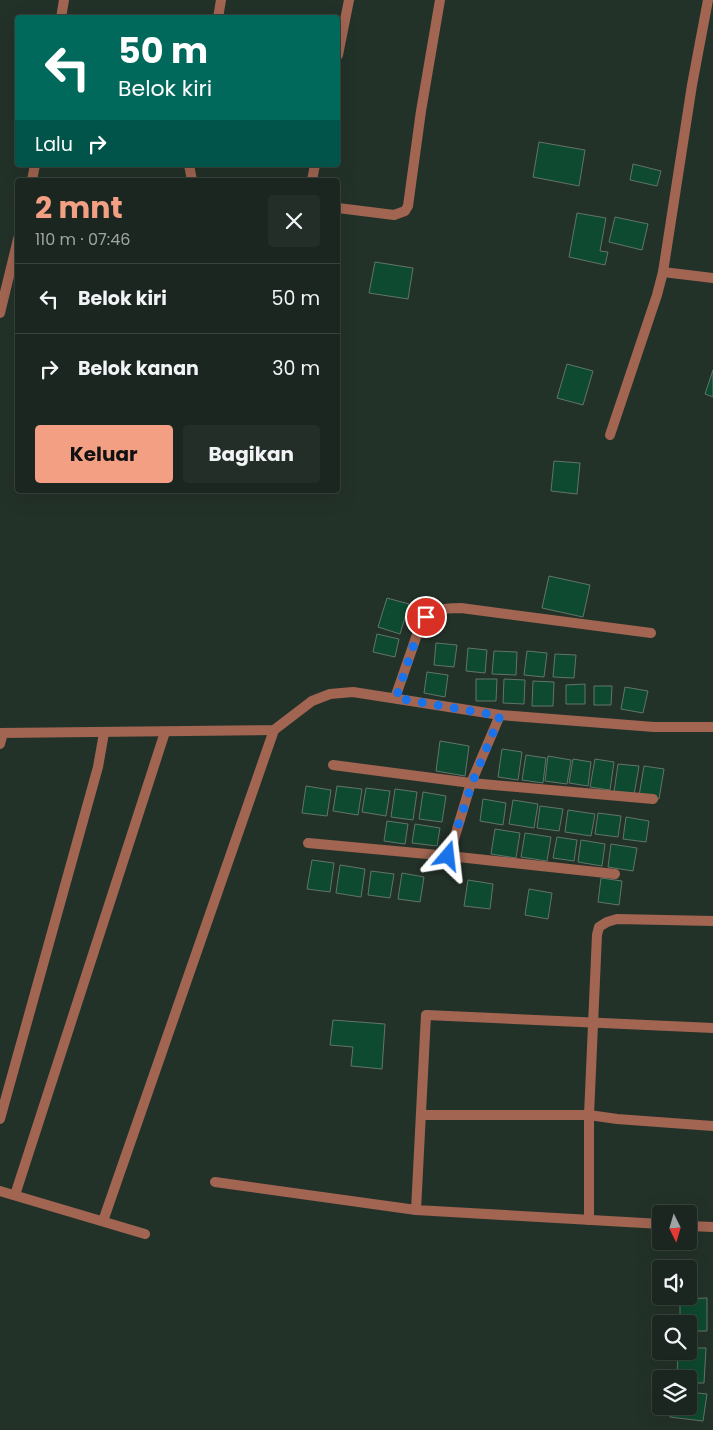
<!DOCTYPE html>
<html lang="id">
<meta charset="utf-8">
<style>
:root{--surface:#1a261f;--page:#232e28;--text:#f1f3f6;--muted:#9fa5a4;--line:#38433d;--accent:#f39f84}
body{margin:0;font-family:Poppins,sans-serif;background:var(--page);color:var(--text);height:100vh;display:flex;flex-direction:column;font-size:19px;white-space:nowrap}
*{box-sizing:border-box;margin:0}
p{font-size:16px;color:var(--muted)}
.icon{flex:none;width:28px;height:28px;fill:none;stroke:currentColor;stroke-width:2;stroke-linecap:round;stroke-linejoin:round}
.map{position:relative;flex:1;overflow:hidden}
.sheet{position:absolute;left:15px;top:178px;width:325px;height:315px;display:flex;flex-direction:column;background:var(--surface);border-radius:5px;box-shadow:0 5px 20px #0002,0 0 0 1px var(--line)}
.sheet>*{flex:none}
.top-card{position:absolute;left:15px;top:15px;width:325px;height:152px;border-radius:5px;box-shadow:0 5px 20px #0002,0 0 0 1px var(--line);background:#00695c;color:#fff;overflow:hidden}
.needle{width:32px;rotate:175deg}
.fabs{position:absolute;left:652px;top:1205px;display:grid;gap:10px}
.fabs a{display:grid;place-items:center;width:45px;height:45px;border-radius:5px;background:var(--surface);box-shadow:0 5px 20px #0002,0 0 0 1px var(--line);font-size:25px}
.pin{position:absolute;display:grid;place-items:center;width:42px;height:42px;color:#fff;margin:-21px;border:2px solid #fff;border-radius:50%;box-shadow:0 1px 5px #0007}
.me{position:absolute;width:55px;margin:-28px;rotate:17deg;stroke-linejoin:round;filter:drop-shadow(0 0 4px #0008)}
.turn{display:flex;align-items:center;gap:18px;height:105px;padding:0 20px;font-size:22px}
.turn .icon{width:65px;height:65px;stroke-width:2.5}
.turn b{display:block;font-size:35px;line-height:42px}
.then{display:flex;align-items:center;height:48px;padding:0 20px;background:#0003;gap:10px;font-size:19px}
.round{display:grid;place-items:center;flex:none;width:52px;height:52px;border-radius:5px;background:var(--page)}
.summary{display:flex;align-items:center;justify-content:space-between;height:85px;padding:0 20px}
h1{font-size:30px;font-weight:700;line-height:38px;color:var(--accent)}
.button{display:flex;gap:10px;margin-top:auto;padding:10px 20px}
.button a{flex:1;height:58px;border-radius:5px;background:var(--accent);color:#111;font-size:20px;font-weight:700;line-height:58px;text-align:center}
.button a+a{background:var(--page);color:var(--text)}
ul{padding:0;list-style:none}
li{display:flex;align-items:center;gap:15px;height:70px;padding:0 20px;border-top:1px solid var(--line)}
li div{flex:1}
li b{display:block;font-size:19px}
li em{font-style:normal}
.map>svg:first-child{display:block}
.building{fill:#0e4a2f;stroke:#627469}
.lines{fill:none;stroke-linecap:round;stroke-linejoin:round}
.street{stroke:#a26552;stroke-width:10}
.route{stroke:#1a73e8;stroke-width:9;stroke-dasharray:0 16.2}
</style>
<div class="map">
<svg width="713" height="1430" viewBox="0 0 713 1430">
<rect width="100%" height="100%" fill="#233229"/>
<g class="building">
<polygon points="539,142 585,150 579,186 533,177"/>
<polygon points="633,164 661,171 657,186 630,180"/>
<polygon points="577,213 606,218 600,251 608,252 605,265 569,257"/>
<polygon points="615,217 648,224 642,250 609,242"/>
<polygon points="375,262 413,268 408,299 369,293"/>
<polygon points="567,364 593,371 583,405 557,398"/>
<polygon points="713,370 713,397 705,394"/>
<polygon points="554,461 580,463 577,494 551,491"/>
<polygon points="549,576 590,585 583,617 542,608"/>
<polygon points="387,598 409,604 400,634 378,627"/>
<polygon points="377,634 399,639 395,657 373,652"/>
<polygon points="436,643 457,645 454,667 434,665"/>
<polygon points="468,648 487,650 485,673 466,671"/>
<polygon points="494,651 517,652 516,675 492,674"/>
<polygon points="527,651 547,653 544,677 524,675"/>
<polygon points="555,654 576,655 574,678 553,677"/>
<polygon points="427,672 448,675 445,697 424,693"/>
<polygon points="476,679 497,679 496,701 476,701"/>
<polygon points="504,679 525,680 524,704 503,703"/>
<polygon points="533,681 554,682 553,706 532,706"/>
<polygon points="585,684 585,704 566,704 566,685"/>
<polygon points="594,686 612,686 611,705 594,705"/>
<polygon points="625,687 648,691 643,713 621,709"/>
<polygon points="440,741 469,746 465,776 436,771"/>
<polygon points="502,749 522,752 518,780 498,777"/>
<polygon points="526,755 546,758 543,783 522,780"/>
<polygon points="548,756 571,760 567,784 545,781"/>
<polygon points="573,759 591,762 588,786 569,783"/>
<polygon points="595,759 614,762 610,790 590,787"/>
<polygon points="618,764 639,766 634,795 614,792"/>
<polygon points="644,766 664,769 659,799 639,796"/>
<polygon points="306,786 331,790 327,816 302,813"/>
<polygon points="337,786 362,789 358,815 333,811"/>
<polygon points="366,788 390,791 386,816 362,812"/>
<polygon points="395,789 417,792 413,820 391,817"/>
<polygon points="423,792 446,796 442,822 419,819"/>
<polygon points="483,799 506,803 503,825 480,821"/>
<polygon points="513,800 538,804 534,828 509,824"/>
<polygon points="540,806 563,809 559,831 537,828"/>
<polygon points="568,810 595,814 591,836 565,832"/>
<polygon points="598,813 621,816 618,837 595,834"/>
<polygon points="626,817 649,821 646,842 623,839"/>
<polygon points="387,821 408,824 405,844 384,841"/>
<polygon points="415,824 440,828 437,846 412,843"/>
<polygon points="495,829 520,833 516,858 491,854"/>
<polygon points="525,833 551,837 547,861 521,857"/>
<polygon points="557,837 577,840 574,861 553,858"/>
<polygon points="581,840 605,844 602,866 578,862"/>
<polygon points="611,844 637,848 633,871 608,867"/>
<polygon points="312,860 334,863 330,892 307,889"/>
<polygon points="340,865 365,869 361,897 336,893"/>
<polygon points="371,871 394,874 390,898 368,895"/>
<polygon points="402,873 424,877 420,902 398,899"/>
<polygon points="601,878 622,881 619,905 598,902"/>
<polygon points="468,880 493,884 490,909 464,906"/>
<polygon points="529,889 552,893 548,919 525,915"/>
<polygon points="333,1020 385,1024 382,1069 351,1066 353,1047 330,1045"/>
<polygon points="707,1298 707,1331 689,1331 689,1324 680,1324 680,1299"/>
<polygon points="689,1348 706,1348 704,1383 689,1383 689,1379 677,1379 678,1351 689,1351"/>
<polygon points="689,1392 707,1394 703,1421 670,1417 671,1406 689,1406"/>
</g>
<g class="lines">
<g class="street">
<polyline points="708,0 692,85 663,272 713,278"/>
<polyline points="61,18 64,0"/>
<polyline points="218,18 221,0"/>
<polyline points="338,55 349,0"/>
<polyline points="189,165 192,180"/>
<polyline points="32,180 35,165"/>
<polyline points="312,180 315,165"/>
<polyline points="338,208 394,215 405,211 408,206 421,111 440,0"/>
<polyline points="0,313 18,239"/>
<polyline points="610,435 657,295 663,272"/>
<path d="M395,698L420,626C432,609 441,608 461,608L651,633"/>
<polyline points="0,733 274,730 312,701 330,694 353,692 500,715 654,727 713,727"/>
<polyline points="0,744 3,733"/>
<polyline points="333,765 471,783 653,799"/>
<polyline points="308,843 449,856 615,874"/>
<polyline points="449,856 471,783 500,715"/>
<polyline points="713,921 617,919 607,922 599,927 597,935 589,1115 617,1119 713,1126"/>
<polyline points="421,1115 589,1115 589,1220"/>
<polyline points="0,1119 98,767 104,733"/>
<polyline points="215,1182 416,1210"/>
<polyline points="0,1191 145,1234"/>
<polyline points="15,1195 165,732"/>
<polyline points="103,1221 274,730"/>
<polyline points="661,1224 416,1210 426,1015 713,1028"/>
<polyline points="689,1226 713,1227"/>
</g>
</g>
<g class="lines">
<polyline class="route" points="426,617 420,626 396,698 500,716 472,783 448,856"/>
</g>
</svg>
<div class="fabs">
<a><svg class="needle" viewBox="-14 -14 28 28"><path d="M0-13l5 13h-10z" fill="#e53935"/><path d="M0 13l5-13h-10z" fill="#9fa5a4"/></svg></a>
<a><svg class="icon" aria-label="sound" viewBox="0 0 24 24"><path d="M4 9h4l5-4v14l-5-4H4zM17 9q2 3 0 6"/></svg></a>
<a><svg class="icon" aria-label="search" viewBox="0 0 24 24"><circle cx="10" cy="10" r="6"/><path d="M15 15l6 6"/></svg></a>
<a><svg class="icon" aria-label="layers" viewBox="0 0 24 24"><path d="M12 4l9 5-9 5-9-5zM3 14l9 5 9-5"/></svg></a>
</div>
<div class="pin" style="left:426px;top:617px;background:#d93025"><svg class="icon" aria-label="arrive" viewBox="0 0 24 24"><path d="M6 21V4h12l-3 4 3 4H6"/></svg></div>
<svg class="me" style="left:448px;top:856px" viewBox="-20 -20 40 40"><path d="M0-17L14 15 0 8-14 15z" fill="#1a73e8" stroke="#fff" stroke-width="4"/></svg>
<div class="top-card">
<div class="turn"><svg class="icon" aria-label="left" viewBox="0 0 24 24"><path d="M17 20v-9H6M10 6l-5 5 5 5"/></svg><div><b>50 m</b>Belok kiri</div></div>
<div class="then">Lalu<svg class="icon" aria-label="right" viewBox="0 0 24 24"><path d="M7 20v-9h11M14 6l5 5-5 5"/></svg></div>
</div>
<section class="sheet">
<div class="summary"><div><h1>2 mnt</h1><p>110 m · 07:46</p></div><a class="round"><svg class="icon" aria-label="close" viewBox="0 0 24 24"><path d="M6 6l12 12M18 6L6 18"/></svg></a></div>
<ul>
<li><svg class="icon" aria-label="left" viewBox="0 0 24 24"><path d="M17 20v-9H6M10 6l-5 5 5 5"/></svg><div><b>Belok kiri</b></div><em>50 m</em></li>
<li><svg class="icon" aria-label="right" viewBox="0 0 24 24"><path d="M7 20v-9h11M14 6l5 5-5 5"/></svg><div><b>Belok kanan</b></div><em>30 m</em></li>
</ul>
<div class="button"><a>Keluar</a><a>Bagikan</a></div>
</section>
</div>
